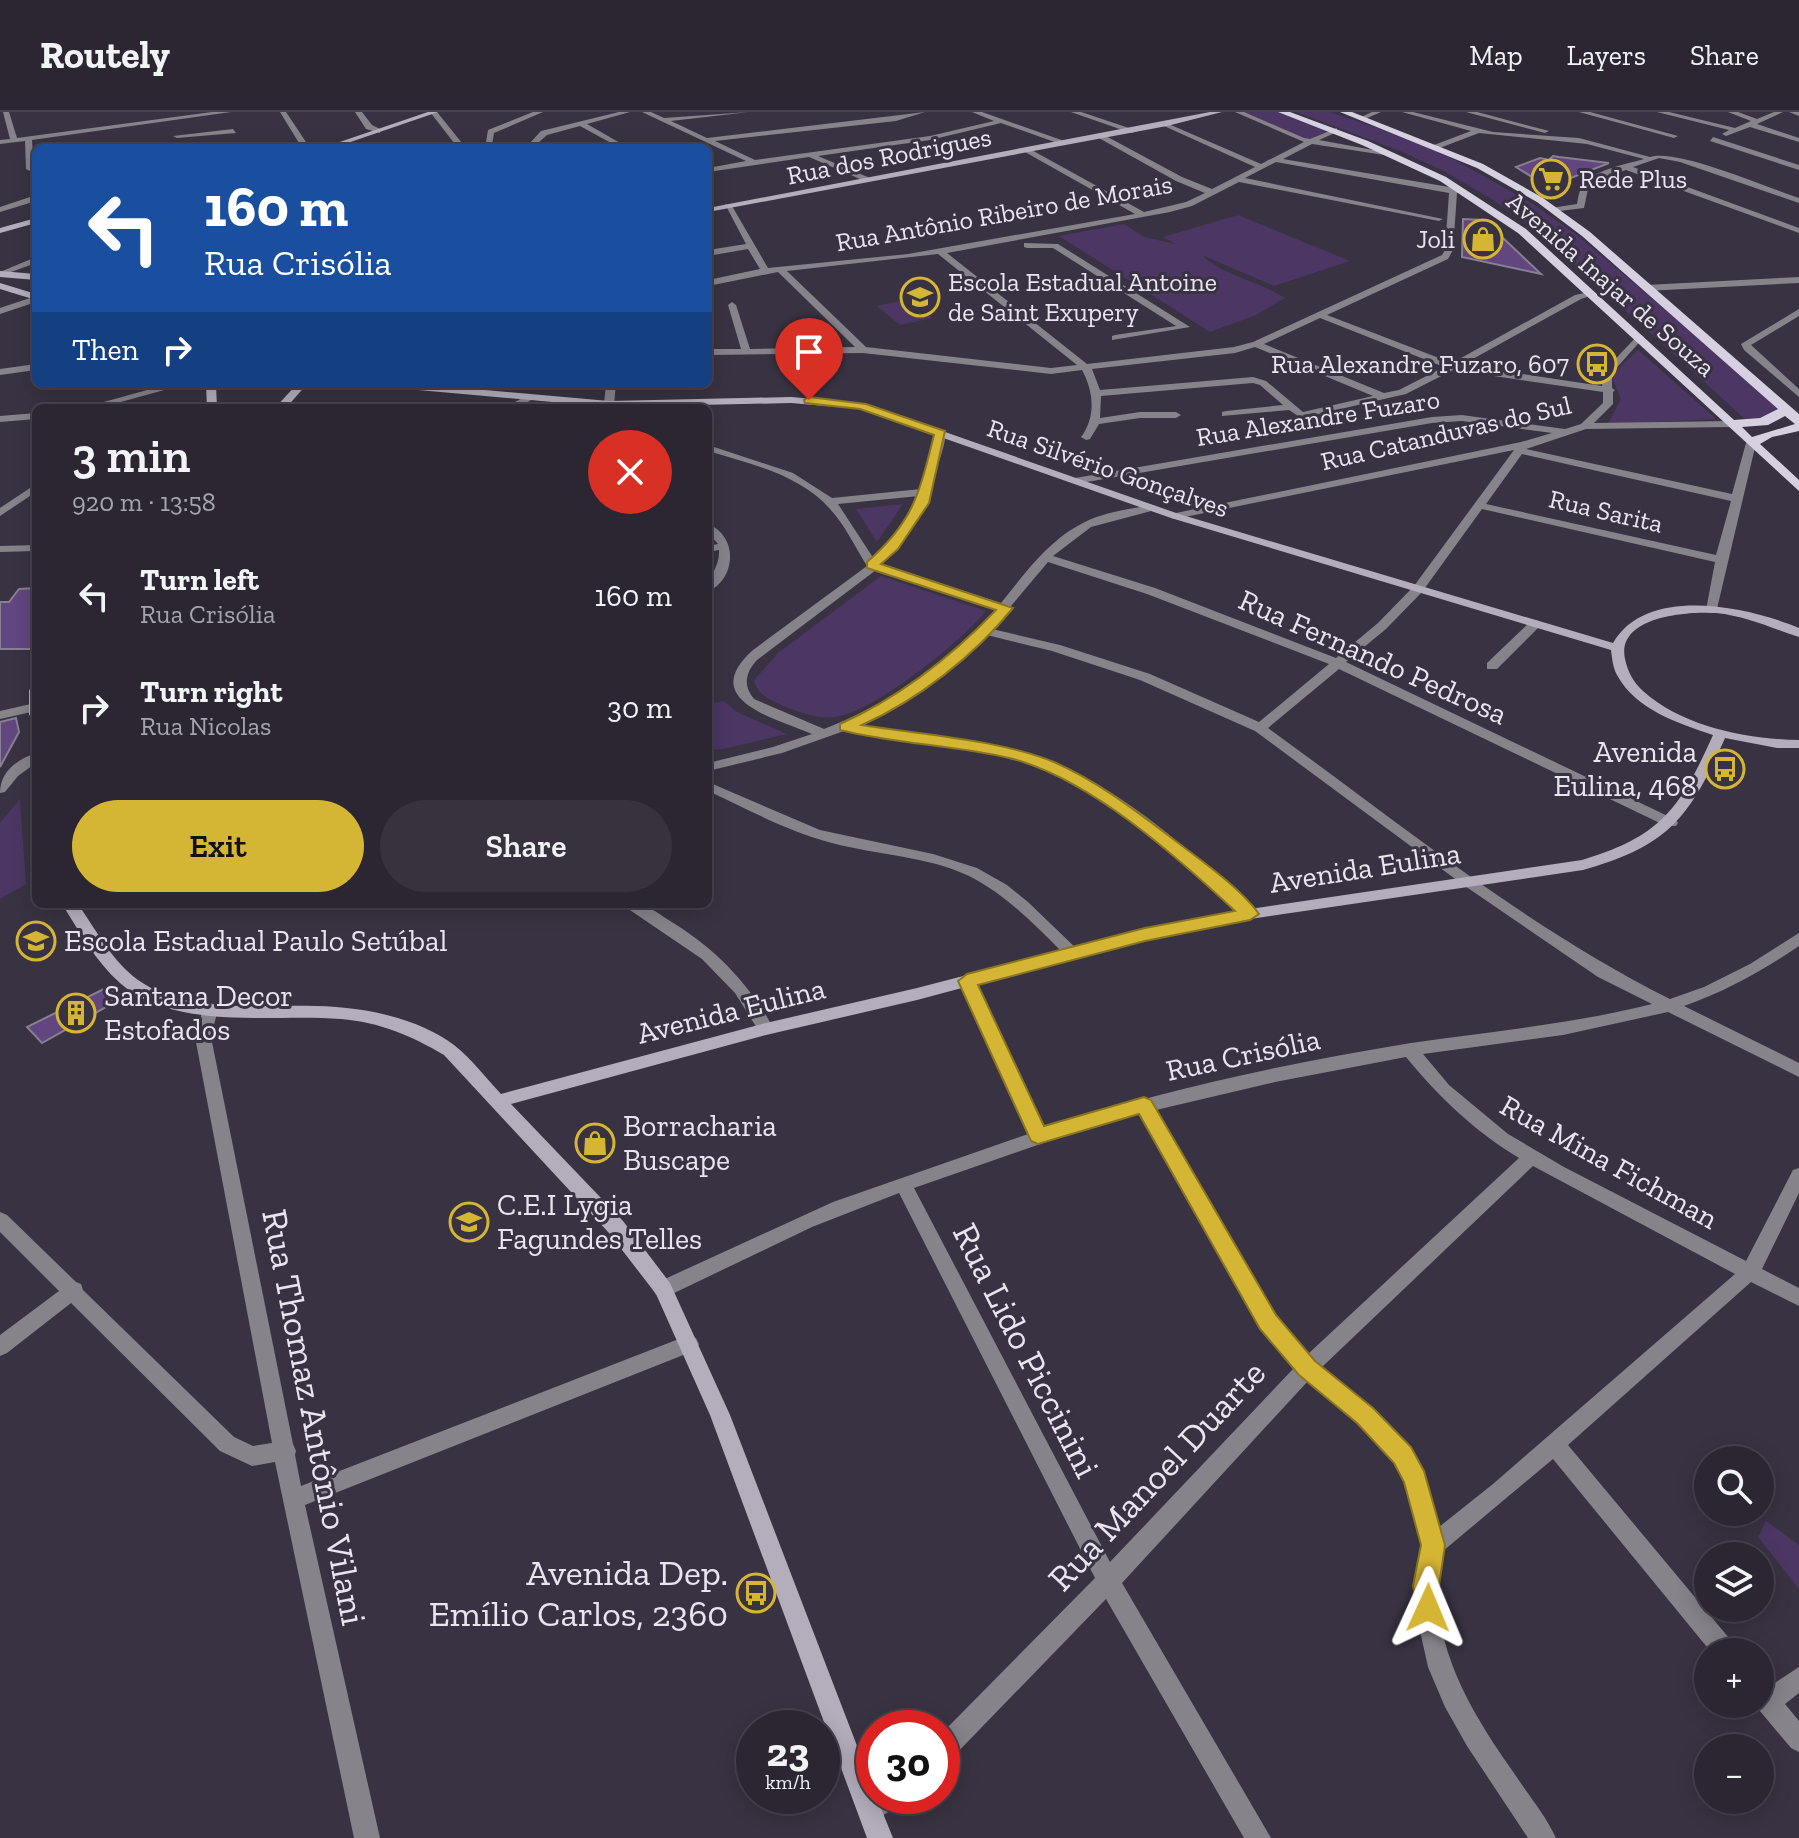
<!DOCTYPE html>
<meta charset="utf-8">
<style>
:root{--surface:#2b2632;--page:#37323e;--text:#f1f3f6;--muted:#a6a5ac;--line:#47434d;--accent:#d5b534}
body{margin:0;font-family:"Zilla Slab",serif;background:var(--page);color:var(--text);height:100vh;display:flex;flex-direction:column;font-size:30px;white-space:nowrap}
*{box-sizing:border-box;margin:0}
p{font-size:26px;color:var(--muted)}
.icon{flex:none;width:44px;height:44px;fill:none;stroke:currentColor;stroke-width:2;stroke-linecap:round;stroke-linejoin:round}
.map{position:relative;flex:1;overflow:hidden}
.details{position:absolute;left:32px;top:292px;width:680px;height:504px;display:flex;flex-direction:column;background:var(--surface);border-radius:12px;box-shadow:0 4px 20px #0003,0 0 0 2px var(--line)}
.details>*{flex:none}
.guide{position:absolute;left:32px;top:32px;width:680px;height:244px;border-radius:12px;box-shadow:0 4px 20px #0003,0 0 0 2px var(--line);background:#1a4fa0;color:#fff;overflow:hidden}
.tools{position:absolute;left:1694px;top:1334px;display:grid;gap:16px}
.tools a{display:grid;place-items:center;width:80px;height:80px;border-radius:50%;background:var(--surface);box-shadow:0 4px 20px #0003,0 0 0 2px var(--line);font-size:40px}
.speed{position:absolute;left:736px;top:1598px;display:flex;gap:16px;font-size:40px;font-weight:700;text-align:center}
.speed>*{display:grid;place-content:center;width:104px;height:104px;border-radius:50%;background:var(--surface);box-shadow:0 4px 20px #0003,0 0 0 2px var(--line);line-height:1}
.speed small{font-size:20px;font-weight:400}
.speed .limit{border:12px solid #d22;background:#fff;color:#111}
.pin{position:absolute;display:grid;place-items:center;width:68px;height:68px;color:#fff;margin:-82px -34px;border-radius:50% 50% 50% 0;rotate:-45deg;box-shadow:0 0 8px #0007}
.pin .icon{rotate:45deg}
.me{position:absolute;width:88px;margin:-44px;rotate:1deg;stroke-linejoin:round;filter:drop-shadow(0 0 6px #0008)}
.turn{display:flex;align-items:center;gap:28px;height:168px;padding:0 40px;font-size:36px}
.turn .icon{width:104px;height:104px;stroke-width:2.5}
.turn b{display:block;font-size:56px;line-height:68px}
.then{display:flex;align-items:center;height:76px;padding:0 40px;background:#0003;gap:16px;font-size:30px}
.round{display:grid;place-items:center;flex:none;width:84px;height:84px;border-radius:42px;background:var(--page)}
.head{display:flex;align-items:center;justify-content:space-between;height:136px;padding:0 40px}
h1{font-size:48px;font-weight:600;line-height:60px}
.primary-button{display:flex;gap:16px;margin-top:auto;padding:16px 40px}
.primary-button a{flex:1;height:92px;border-radius:48px;background:var(--accent);color:#111;font-size:32px;font-weight:600;line-height:92px;text-align:center}
.primary-button a+a{background:var(--page);color:var(--text)}
ul{padding:0;list-style:none}
li{display:flex;align-items:center;gap:24px;height:112px;padding:0 40px}
li div{flex:1}
li b{display:block;font-size:30px}
li em{font-style:normal}
header{display:flex;align-items:center;gap:48px;box-sizing:border-box;height:112px;padding:0 40px;background:var(--surface);border-bottom:2px solid var(--line)}
header strong{font-size:38px}
nav{display:flex;gap:44px;margin-inline-start:auto;font-size:28px}
.map>svg:first-child{display:block}
.green{fill:#4c3664}
.building{fill:#61467f;stroke:#877f92;stroke-width:2}
.lines{fill:none;stroke-linecap:round;stroke-linejoin:round}
.street{fill:#86838b;fill-rule:evenodd}
.secondary{fill:#b4aebc;fill-rule:evenodd}
.primary{fill:#d7d0e1;fill-rule:evenodd}
.route{fill:#d5b534;stroke:#8a7622;stroke-width:2}
.labels{text-anchor:middle;stroke-width:6;stroke-linejoin:round;paint-order:stroke}
.far-street-label{font-size:26px;fill:#e9e5ef;stroke:#393242}
.far-poi-label{font-size:26px;fill:#e9e5ef;stroke:#393242;text-anchor:start}
.street-label{font-size:30px;fill:#e9e5ef;stroke:#393242}
.poi-label{font-size:30px;fill:#e9e5ef;stroke:#393242;text-anchor:start}
.near-street-label{font-size:36px;fill:#e9e5ef;stroke:#393242}
.near-poi-label{font-size:36px;fill:#e9e5ef;stroke:#393242;text-anchor:end}
</style>
<header>
<strong>Routely</strong>
<nav><a>Map</a><a>Layers</a><a>Share</a></nav>
</header>
<div class="map">
<svg width="1799" height="1726" viewBox="0 0 1799 1726">
<rect width="100%" height="100%" fill="#393242"/>
<g class="green">
<polygon points="1238,0 1282,0 1334,18 1310,30"/>
<polygon points="1296,0 1330,0 1401,24 1453,47 1533,92 1577,123 1783,297 1771,303 1746,308 1542,123 1493,88 1444,59 1400,39"/>
<path d="M1238,103L1350,149L1274,174L1202,143C1223,164 1259,169 1285,186L1256,203L1210,220L1059,124L1124,112L1144,125L1176,132L1163,125Z"/>
<polygon points="909,187 932,206 900,213 877,194"/>
<polygon points="1638,238 1716,307 1608,312 1621,287 1611,263"/>
<polygon points="903,392 877,430 856,397"/>
<path d="M881,464L986,499C962,529 872,602 834,605C817,607 802,601 786,595C773,589 757,584 754,568L778,541Z"/>
<polygon points="724,589 737,600 787,622 723,637 708,638 708,592"/>
<polygon points="20,687 26,772 0,787 0,711"/>
<polygon points="1766,1409 1799,1433 1799,1477 1758,1425"/>
</g>
<g class="building">
<polygon points="1553,44 1559,45 1609,51 1548,75 1516,55 1540,46 1549,48"/>
<polygon points="1463,107 1484,108 1541,162 1462,145"/>
<polygon points="36,476 36,537 0,537 0,490 9,490 19,477"/>
<polygon points="16,606 19,620 0,655 0,610"/>
<polygon points="108,875 122,886 42,931 27,915"/>
</g>
<g class="lines">
<g class="street">
<polygon points="3,0 9,0 17,26 212,0 231,0 32,28 34,57 30,59 26,57 25,29 0,32 0,28 10,27"/>
<polygon points="280,0 286,0 310,36 302,36"/>
<polygon points="355,0 362,0 372,13 380,17 380,21 366,17"/>
<polygon points="430,0 437,0 466,36 458,36"/>
<polygon points="533,0 543,0 494,21 492,33 468,36 486,30 488,18"/>
<polygon points="619,0 630,0 587,12 629,36 620,36 580,14 547,23 538,31 539,36 531,36 530,31 541,19"/>
<polygon points="642,0 651,0 664,6 749,0 671,9 707,26 925,0 896,9 715,29 755,48 930,24 994,9 972,0 982,0 1070,31 1063,33 1001,11 930,28 818,44 870,66 867,70 809,45 708,60 708,56 746,49"/>
<polygon points="1071,0 1081,0 1138,19 1131,21"/>
<path d="M1235,0H1244L1304,26L1310,27L1337,16V20L1319,28L1395,42L1391,44L1312,32L1283,47L1467,78L1457,81L1453,138L1448,147L1327,203L1452,251L1575,183L1593,179V183L1581,187L1462,253L1602,274L1604,259L1639,222L1644,225L1612,261V276L1615,278L1613,280V292L1594,311L1731,309L1736,312L1731,315L1586,317L1526,337L1732,382L1746,331L1751,328L1756,331L1716,501H1708L1706,498L1715,450L1482,397L1422,480L1386,517L1346,550L1676,708L1678,711L1676,714H1666L1339,557L1268,616C1398,710 1526,815 1670,887L1704,875L1750,852L1799,821V834C1762,859 1726,879 1684,894L1799,951V965L1668,900L1563,923L1423,942L1449,973L1508,1022L1564,1055L1746,1149L1793,1058L1799,1056V1081L1762,1157L1799,1176V1194L1751,1170L1568,1333L1734,1532L1738,1540H1711L1553,1347L1443,1439C1441,1451 1437,1463 1437,1475C1438,1548 1476,1607 1516,1664C1529,1684 1546,1704 1556,1726H1528L1467,1634L1445,1595L1428,1555L1420,1519L1415,1474L1422,1433L1405,1370L1395,1350L1377,1329L1308,1269L1122,1471L1271,1726H1244L1106,1487L951,1647L942,1650V1621L1095,1466L899,1081L812,1115L670,1183L663,1185L656,1183L653,1177L656,1171L833,1090L1028,1022L959,869L967,863L975,869L1043,1017C1163,978 1287,951 1411,931C1492,919 1573,912 1652,892L1598,865L1462,772L1255,619L1140,568L1052,539L987,523C951,562 905,590 857,613C916,621 975,625 1032,643C1118,670 1189,739 1255,798L1258,802L1255,806H1245L1175,743L1099,686L1044,657L1001,643L844,619L782,641L708,659V651L773,635L812,622C775,606 697,588 753,538L867,454C855,435 845,413 830,397C799,362 750,352 708,339V333L793,361L832,386L921,377L936,322L945,320C946,329 942,340 939,350C930,392 913,423 882,452L1001,491C1025,461 1049,428 1083,411C1104,400 1129,397 1151,393L1155,394V398L1091,415L1053,444L1155,476L1336,546L1378,511L1414,474L1514,338L1175,407L1171,406V402L1521,330L1552,321L1462,309L1432,311L1075,372L1070,369L1075,366L1432,305L1462,303L1565,317L1581,312L1603,291V280L1453,258L1406,282L1301,306L1289,298L1222,304V300L1226,299L1283,293L1260,273L1253,271L1101,284L1100,306L1140,300H1176L1181,303L1176,306H1140L1099,312L1090,327L1086,328L1081,325C1096,305 1094,280 1082,258L1051,262L863,241L708,243V237H741L728,193L732,190L736,193L750,237L855,235L778,160L708,174V168L760,157L748,137L708,144V138L746,132L725,92L732,94L768,156L908,142L1135,102L1025,40L1028,36L1144,100L1186,90L1205,81L1176,69L1097,25L1104,23L1182,65L1212,77L1255,55L1164,14V10L1261,52L1304,30ZM1276,50L1449,81L1445,138L1442,143L1253,230L1234,235L1087,252L947,141L1170,100L1192,94L1239,70L1439,109L1443,107L1245,66ZM938,142L1077,253L1051,256L866,235L787,159ZM1320,206L1444,255L1399,278L1384,281L1264,232ZM1255,235L1373,284L1303,300L1266,269L1253,265L1100,278L1092,257L1235,241ZM1522,342L1731,389L1716,443L1486,392ZM919,384L905,413L874,447L838,392ZM1048,450L1147,482L1329,552L1259,610L1150,562L1060,533L992,517L1010,499L1011,494ZM876,458L996,497C951,552 890,591 824,617L754,587C743,574 745,561 757,548ZM1406,945C1438,984 1474,1019 1519,1046L1308,1242L1275,1204L1156,998L1275,970ZM1140,1002L1261,1216L1294,1256L1110,1450L914,1076L1049,1029ZM1533,1054L1735,1162L1493,1372L1439,1415C1434,1397 1431,1376 1422,1360C1401,1315 1358,1287 1321,1256Z"/>
<polygon points="1372,0 1381,0 1365,7 1359,6"/>
<path d="M1402,0H1413L1493,20L1579,26L1650,45C1677,36 1768,76 1799,86V91L1680,50L1659,46L1633,55L1799,116V121L1626,58L1597,68L1588,77L1584,96L1551,100V96L1577,92C1578,86 1579,79 1582,74C1592,58 1627,52 1644,47L1587,32L1479,21L1437,37L1434,33L1471,19Z"/>
<polygon points="1466,0 1477,0 1549,19 1545,21"/>
<polygon points="1579,0 1590,0 1678,24 1674,26"/>
<polygon points="1657,0 1669,0 1735,16 1751,9 1728,0 1738,0 1757,7 1774,0 1783,0 1757,12 1799,26 1799,30 1750,15 1726,24 1722,22 1729,18"/>
<polygon points="1789,0 1799,0 1799,4"/>
<polygon points="233,17 236,21 177,26 173,24"/>
<polygon points="1713,25 1799,53 1799,58 1710,29"/>
<polygon points="33,84 36,84 36,89 0,100 0,95"/>
<polygon points="1024,131 1058,132 1190,215 1112,228 1112,224 1115,223 1176,214 1053,136 1027,136 1024,135"/>
<polygon points="36,145 36,151 0,164 0,160"/>
<polygon points="1799,165 1799,171 1646,179 1642,176 1646,173"/>
<polygon points="36,184 36,190 0,202 0,196"/>
<polygon points="1799,197 1799,204 1751,233 1799,277 1799,285 1744,238 1741,232"/>
<polygon points="36,252 36,258 0,263 0,257"/>
<polygon points="169,272 186,272 99,296 82,296"/>
<polygon points="606,272 616,272 614,292 609,295 604,292"/>
<polygon points="527,283 536,285 518,296 505,296"/>
<polygon points="36,301 36,307 0,310 0,304"/>
<polygon points="36,372 36,380 0,404 0,396"/>
<path d="M708,412C738,424 737,466 708,480C708,464 720,455 719,438L708,440V434L718,432L708,420Z"/>
<polygon points="36,433 36,439 0,440 0,434"/>
<polygon points="1535,508 1539,509 1539,515 1497,557 1487,557 1487,551 1531,509"/>
<polygon points="35,591 36,599 0,607 0,599"/>
<path d="M36,641V651L18,664L5,680L0,681C0,660 16,648 36,641Z"/>
<path d="M708,670L820,718L933,742L977,756L1007,773L1028,790L1081,841L1073,847L1067,845C1037,815 1007,783 969,764C927,744 877,743 832,731C789,720 749,698 708,679Z"/>
<path d="M621,792C627,792 634,791 640,792C649,794 659,802 667,807C714,835 748,870 774,917L772,921H760L735,881L702,847Z"/>
<polygon points="210,891 216,893 218,897 211,925 293,1332 296,1339 295,1343 301,1374 689,1223 696,1226 699,1232 696,1238 305,1393 380,1726 354,1726 275,1350 252,1354 220,1339 71,1191 7,1241 0,1244 0,1223 59,1179 0,1120 0,1100 7,1103 76,1170 81,1172 83,1178 234,1325 253,1334 272,1331 195,925 204,893"/>
<polygon points="1799,1555 1799,1581 1785,1592 1799,1609 1799,1640 1791,1636 1754,1592 1760,1592 1760,1569 1770,1574"/>
<polygon points="874,1681 874,1684 903,1684 900,1693 870,1711 861,1708 858,1699 861,1690"/>
</g>
<g class="secondary">
<polygon points="428,0 438,0 333,36 322,36"/>
<polygon points="1210,0 1222,0 1167,14 708,100 708,96"/>
<polygon points="36,106 36,111 0,121 0,116"/>
<polygon points="0,159 36,162 36,168 0,165"/>
<polygon points="0,171 36,182 36,188 0,177"/>
<polygon points="206,272 216,272 217,296 207,296"/>
<polygon points="297,272 307,272 286,296 275,296"/>
<path d="M380,272H418L609,289L791,285L862,291L1179,402L1613,531C1647,472 1749,495 1799,516V525C1771,516 1746,504 1716,501C1688,499 1616,504 1625,547C1628,560 1633,570 1643,579C1683,615 1747,627 1799,628V636H1777L1725,626C1690,705 1669,734 1583,758L1250,807L1145,827L917,888L766,923L511,992L623,1109L670,1171L730,1303L874,1678V1684H876L893,1726H867L710,1303L656,1182L609,1121L444,943C412,924 379,910 341,907C273,901 176,920 120,871C96,850 79,819 62,792H78C96,818 112,849 138,868C188,903 258,892 316,894C363,895 416,905 454,933C471,946 486,966 501,982L766,911L917,876L1145,817L1250,797L1582,748C1662,724 1680,696 1713,623C1678,611 1636,598 1617,563C1613,556 1612,546 1611,538L1171,406L861,297L791,291L609,295L385,275Z"/>
<polygon points="36,574 36,607 29,603 29,578"/>
</g>
<path class="primary" d="M1278,0H1290L1368,29L1446,65L1526,117L1734,308L1760,306L1778,297L1582,124L1537,90L1477,56L1340,0H1352L1483,52L1543,86L1590,120L1799,302V319L1772,325L1760,332L1799,368V379L1518,121L1440,69L1362,33ZM1785,304L1795,312L1752,325L1742,315L1768,313Z"/>
</g>
<path class="route" d="M809,285L866,292L945,319L929,391L898,437L881,452L1013,496C974,544 918,588 862,613C923,623 997,627 1054,650C1100,670 1141,703 1181,733C1205,751 1242,778 1259,802L1250,808L1145,829L978,873L1044,1014L1144,985L1151,988L1276,1203L1315,1249L1373,1296L1411,1335L1424,1359L1445,1433L1439,1474L1441,1496L1437,1505L1428,1509L1419,1505L1413,1474L1421,1433L1404,1370L1394,1351L1357,1311L1299,1263L1260,1217L1139,1002L1038,1032L1031,1029L958,869L967,862L1145,816L1235,799C1176,744 1088,665 1009,646C954,633 895,632 840,618V612C900,585 951,545 996,498L867,456V450C914,409 919,382 934,323L860,297L805,291L804,288Z"/>
<defs>
<g id="supermarket-ring" transform="scale(2)"><circle r="9.5" fill="#393242" stroke="#d5b534" stroke-width="1.5"/><path d="M-6-5.5h2.5l.6 2H6L4.5 2H-2.5L-4.4-4H-6ZM-1.5 3.2a1.3 1.3 0 1 0 .1 0ZM3 3.2a1.3 1.3 0 1 0 .1 0Z" fill="#d5b534"/></g>
<g id="shop-ring" transform="scale(2)"><circle r="9.5" fill="#393242" stroke="#d5b534" stroke-width="1.5"/><path d="M-5-2.5h2.3a2.7 3.5 0 0 1 5.4 0H5L5.5 6h-11ZM-1.5-2.5h3a1.5 2.3 0 0 0-3 0Z" fill="#d5b534"/></g>
<g id="school-ring" transform="scale(2)"><circle r="9.5" fill="#393242" stroke="#d5b534" stroke-width="1.5"/><path d="M0-5L7-2L0 1L-7-2ZM-4 1L0 2.5L4 1V4Q0 6-4 4Z" fill="#d5b534"/></g>
<g id="bus-ring" transform="scale(2)"><circle r="9.5" fill="#393242" stroke="#d5b534" stroke-width="1.5"/><path d="M-5-6H5V4H4V6H2V4H-2V6H-4V4H-5ZM-3.5-4V0h7V-4ZM-3.5 1.2v1.5H-2V1.2ZM2 1.2v1.5H3.5V1.2Z" fill="#d5b534"/></g>
<g id="building-ring" transform="scale(2)"><circle r="9.5" fill="#393242" stroke="#d5b534" stroke-width="1.5"/><path d="M-4-6H4V6H1V3H-1V6H-4ZM-2.5-4.3h1.7v1.8h-1.7ZM.8-4.3h1.7v1.8H.8ZM-2.5-1h1.7V.8h-1.7ZM.8-1h1.7V.8H.8Z" fill="#d5b534"/></g>
</defs>
<g fill-rule="evenodd">
<use href="#supermarket-ring" x="1551" y="67"/>
<use href="#shop-ring" x="1483" y="127"/>
<use href="#school-ring" x="920" y="185"/>
<use href="#bus-ring" x="1597" y="252"/>
<use href="#bus-ring" x="1725" y="657"/>
<use href="#school-ring" x="36" y="829"/>
<use href="#building-ring" x="76" y="901"/>
<use href="#shop-ring" x="595" y="1031"/>
<use href="#school-ring" x="469" y="1110"/>
<use href="#bus-ring" x="756" y="1481"/>
</g>
<g class="labels">
<g class="far-street-label">
<text transform="translate(889 44) rotate(-11)" y="9">Rua dos Rodrigues</text>
<text transform="translate(1004 101) rotate(-10)" y="9">Rua Antônio Ribeiro de Morais</text>
<text transform="translate(1611 172) rotate(41)" y="9">Avenida Inajar de Souza</text>
<text transform="translate(1318 306) rotate(-9)" y="9">Rua Alexandre Fuzaro</text>
<text transform="translate(1446 321) rotate(-13)" y="9">Rua Catanduvas do Sul</text>
<text transform="translate(1108 356) rotate(19)" y="9">Rua Silvério Gonçalves</text>
<text transform="translate(1606 399) rotate(13)" y="9">Rua Sarita</text>
</g>
<g class="far-poi-label">
<text x="1579" y="76">Rede Plus</text>
<text x="1455" y="136" text-anchor="end">Joli</text>
<text x="948" y="179">Escola Estadual Antoine<tspan x="948" dy="30">de Saint Exupery</tspan></text>
<text x="1569" y="261" text-anchor="end">Rua Alexandre Fuzaro, 607</text>
</g>
<g class="street-label">
<text transform="translate(1373 545) rotate(24)" y="10">Rua Fernando Pedrosa</text>
<text transform="translate(1365 756) rotate(-9)" y="10">Avenida Eulina</text>
<text transform="translate(731 899) rotate(-14)" y="10">Avenida Eulina</text>
<text transform="translate(1243 943) rotate(-12)" y="10">Rua Crisólia</text>
<text transform="translate(1609 1050) rotate(29)" y="10">Rua Mina Fichman</text>
</g>
<g class="poi-label">
<text x="1697" y="650" text-anchor="end">Avenida<tspan x="1697" dy="34">Eulina, 468</tspan></text>
<text x="64" y="839">Escola Estadual Paulo Setúbal</text>
<text x="104" y="894">Santana Decor<tspan x="104" dy="34">Estofados</tspan></text>
<text x="623" y="1024">Borracharia<tspan x="623" dy="34">Buscape</tspan></text>
<text x="497" y="1103">C.E.I Lygia<tspan x="497" dy="34">Fagundes Telles</tspan></text>
</g>
<g class="near-street-label">
<text transform="translate(1027 1238) rotate(63)" y="13">Rua Lido Piccinini</text>
<text transform="translate(315 1305) rotate(79)" y="13">Rua Thomaz Antônio Vilani</text>
<text transform="translate(1156 1363) rotate(-47)" y="13">Rua Manoel Duarte</text>
</g>
<g class="near-poi-label">
<text x="728" y="1473">Avenida Dep.<tspan x="728" dy="41">Emílio Carlos, 2360</tspan></text>
</g>
</g>
</svg>
<div class="tools">
<a><svg class="icon" aria-label="search" viewBox="0 0 24 24"><circle cx="10" cy="10" r="6"/><path d="M15 15l6 6"/></svg></a>
<a><svg class="icon" aria-label="layers" viewBox="0 0 24 24"><path d="M12 4l9 5-9 5-9-5zM3 14l9 5 9-5"/></svg></a>
<a>+</a>
<a>−</a>
</div>
<div class="speed"><div>23<small>km/h</small></div><div class="limit">30</div></div>
<div class="pin" style="left:809px;top:288px;background:#d93025"><svg class="icon" aria-label="arrive" viewBox="0 0 24 24"><path d="M6 21V4h12l-3 4 3 4H6"/></svg></div>
<svg class="me" style="left:1428px;top:1496px" viewBox="-20 -20 40 40"><path d="M0-17L14 15 0 8-14 15z" fill="#d5b534" stroke="#fff" stroke-width="4"/></svg>
<div class="guide">
<div class="turn"><svg class="icon" aria-label="left" viewBox="0 0 24 24"><path d="M17 20v-9H6M10 6l-5 5 5 5"/></svg><div><b>160 m</b>Rua Crisólia</div></div>
<div class="then">Then<svg class="icon" aria-label="right" viewBox="0 0 24 24"><path d="M7 20v-9h11M14 6l5 5-5 5"/></svg></div>
</div>
<section class="details">
<div class="head"><div><h1>3 min</h1><p>920 m · 13:58</p></div><a class="round" style="background:#d93025;color:#fff"><svg class="icon" aria-label="close" viewBox="0 0 24 24"><path d="M6 6l12 12M18 6L6 18"/></svg></a></div>
<ul>
<li><svg class="icon" aria-label="left" viewBox="0 0 24 24"><path d="M17 20v-9H6M10 6l-5 5 5 5"/></svg><div><b>Turn left</b><p>Rua Crisólia</p></div><em>160 m</em></li>
<li><svg class="icon" aria-label="right" viewBox="0 0 24 24"><path d="M7 20v-9h11M14 6l5 5-5 5"/></svg><div><b>Turn right</b><p>Rua Nicolas</p></div><em>30 m</em></li>
</ul>
<div class="primary-button"><a>Exit</a><a>Share</a></div>
</section>
</div>
